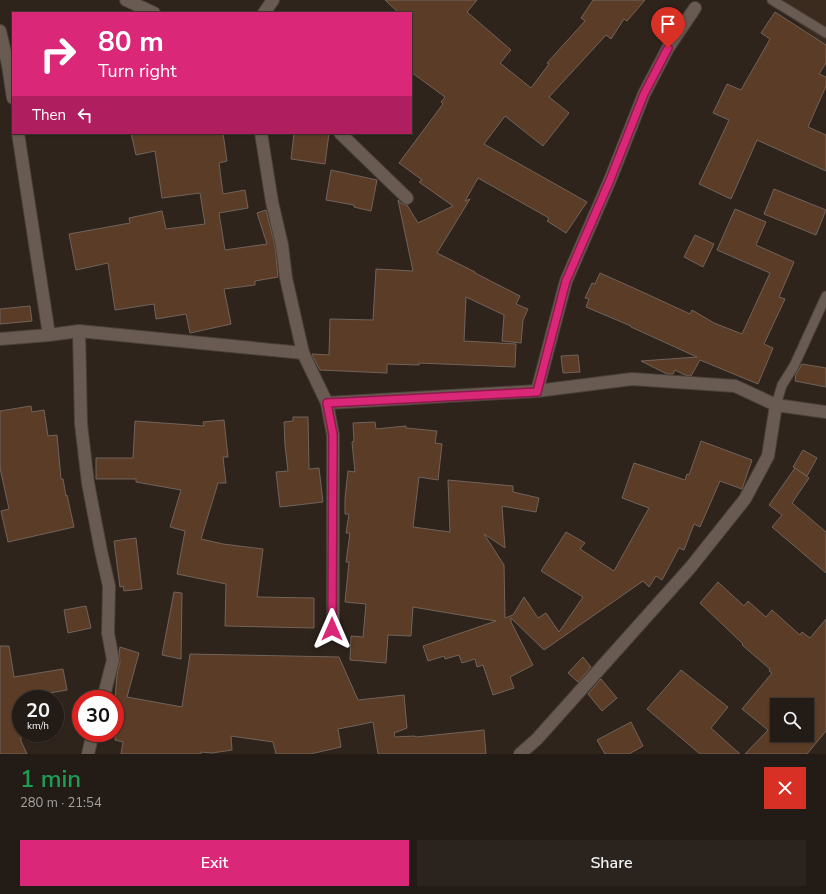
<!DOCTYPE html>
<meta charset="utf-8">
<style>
:root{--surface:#231b15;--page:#2b241e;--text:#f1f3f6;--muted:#a3a1a0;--line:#403934;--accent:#db2777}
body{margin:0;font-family:"Nunito Sans",sans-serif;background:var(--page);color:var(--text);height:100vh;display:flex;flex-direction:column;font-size:15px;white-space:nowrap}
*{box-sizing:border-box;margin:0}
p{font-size:13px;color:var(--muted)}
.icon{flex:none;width:22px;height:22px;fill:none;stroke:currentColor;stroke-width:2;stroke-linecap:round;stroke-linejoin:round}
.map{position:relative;height:754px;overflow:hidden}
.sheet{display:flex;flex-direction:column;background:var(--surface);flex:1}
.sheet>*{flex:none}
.top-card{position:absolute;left:12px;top:12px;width:400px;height:122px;border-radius:0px;box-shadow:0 1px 3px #0004,0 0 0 1px var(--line);background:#db2777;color:#fff;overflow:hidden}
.controls{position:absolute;left:770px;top:698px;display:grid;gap:8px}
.controls a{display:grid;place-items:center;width:44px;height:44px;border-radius:0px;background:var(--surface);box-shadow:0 1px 3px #0004,0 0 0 1px var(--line);font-size:20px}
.speed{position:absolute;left:12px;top:690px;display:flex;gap:8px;font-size:20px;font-weight:700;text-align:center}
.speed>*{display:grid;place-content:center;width:52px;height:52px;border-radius:50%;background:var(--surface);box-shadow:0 1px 3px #0004,0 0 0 1px var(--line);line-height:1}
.speed small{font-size:10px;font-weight:400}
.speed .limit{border:6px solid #d22;background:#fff;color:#111}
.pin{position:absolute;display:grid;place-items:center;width:34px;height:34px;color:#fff;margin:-41px -17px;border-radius:50% 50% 50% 0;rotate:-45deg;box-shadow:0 0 4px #0007}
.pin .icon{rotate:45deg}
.me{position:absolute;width:44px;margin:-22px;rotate:0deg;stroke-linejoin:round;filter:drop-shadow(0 0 3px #0008)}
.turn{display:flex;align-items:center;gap:14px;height:84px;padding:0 20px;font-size:18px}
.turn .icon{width:52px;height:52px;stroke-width:2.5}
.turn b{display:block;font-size:28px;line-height:34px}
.then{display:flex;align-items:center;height:38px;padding:0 20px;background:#0003;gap:8px;font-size:15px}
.round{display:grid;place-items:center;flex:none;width:42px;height:42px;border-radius:0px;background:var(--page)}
.head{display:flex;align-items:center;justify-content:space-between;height:68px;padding:0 20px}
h1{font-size:24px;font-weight:600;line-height:30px;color:#1e9e55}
.button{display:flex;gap:8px;margin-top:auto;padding:8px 20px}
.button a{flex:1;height:46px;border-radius:0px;background:var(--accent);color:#fff;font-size:16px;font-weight:600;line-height:46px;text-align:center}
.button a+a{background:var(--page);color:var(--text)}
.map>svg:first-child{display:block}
.built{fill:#3b2a1e}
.building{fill:#5b3c26;stroke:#71635a;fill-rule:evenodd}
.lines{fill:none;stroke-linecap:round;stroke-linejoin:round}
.lane-casing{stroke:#4a413a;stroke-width:11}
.street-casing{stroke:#4a413a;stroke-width:14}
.lane{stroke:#695b52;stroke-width:9}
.street{stroke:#695b52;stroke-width:12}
.route-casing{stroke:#8e194d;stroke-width:10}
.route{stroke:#db2777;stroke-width:7}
</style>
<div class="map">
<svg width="826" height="754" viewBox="0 0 826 754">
<rect width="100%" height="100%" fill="#2f241c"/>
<polygon class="built" points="773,0 826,0 826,48"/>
<g class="building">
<polygon points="385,0 477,0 467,12 511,50 500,63 531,88 549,64 547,63 585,21 581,18 593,0 645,0 627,21 624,19 611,39 606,35 549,97 569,113 543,146 505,116 484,144 587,202 566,233 547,221 549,218 478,178 465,201 470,199 437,253 475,272 475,273 520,296 516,304 528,309 523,320 521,343 502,341 504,315 466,297 464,341 516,344 515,367 419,363 419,365 387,364 387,373 320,370 312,355 312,354 329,355 330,319 373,320 376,269 413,271 398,200 402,204 407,205 418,223 453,206 419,182 422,180 399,163 443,104 441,102 445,97 411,72 411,13 399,13"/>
<polygon points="775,12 826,45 826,63 819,74 826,77 826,86 808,127 826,135 826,171 757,140 731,199 699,184 729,120 713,113 727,84 741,90 770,39 761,33"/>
<polygon points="131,133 223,133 227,161 219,163 223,194 245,190 248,208 219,213 225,250 267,244 257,213 266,210 275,246 278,277 255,281 255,285 224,289 231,324 190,333 186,314 156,319 154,304 115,310 108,263 76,270 69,234 130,223 129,218 162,211 166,229 205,224 200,193 162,198 155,151 136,155"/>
<polygon points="294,133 329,133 325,164 291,159"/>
<polygon points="331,170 377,180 371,211 354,207 354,205 326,200"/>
<polygon points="774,189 826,210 816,235 764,214"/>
<polygon points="735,209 766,222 756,245 794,262 779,297 785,299 764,344 773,348 758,384 700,360 691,376 685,375 675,370 673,374 667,374 641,361 697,357 631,327 631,326 586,307 589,299 585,298 592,283 595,284 600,273 638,290 690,314 692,310 714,323 742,334 770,273 717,250"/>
<polygon points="695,235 714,244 703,267 684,257"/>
<polygon points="30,306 32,321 0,324 0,309"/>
<polygon points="578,355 580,372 563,373 561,356"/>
<polygon points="802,364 826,368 826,387 795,381 796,374"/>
<polygon points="31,406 32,412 44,410 48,436 57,435 61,479 63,479 66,496 67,495 74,527 8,542 1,511 9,509 0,468 0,411"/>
<polygon points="293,417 308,417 309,469 319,468 323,502 280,507 276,472 288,471 285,445 284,422 293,421"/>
<polygon points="224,420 228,457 223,457 226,483 218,483 201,539 223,544 263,549 257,597 314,598 314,628 225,626 226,584 177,574 185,531 170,527 181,490 136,482 136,479 96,479 96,458 133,458 135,421 204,426 203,422"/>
<polygon points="375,422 376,429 406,426 406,428 437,431 435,443 442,444 438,480 419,477 413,527 450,532 448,480 513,486 513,492 539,498 536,512 502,506 505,548 484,534 504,565 505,618 513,615 524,597 538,618 546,613 559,632 583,597 541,571 566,532 585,543 580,549 614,571 649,508 622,498 634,463 685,480 687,474 689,475 701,441 752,460 742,489 720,481 700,527 694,524 684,550 679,548 662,580 656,576 649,587 643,581 544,650 511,618 511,622 533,665 510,677 514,688 493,695 483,665 477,667 475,659 462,663 459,655 445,659 444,656 428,661 423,646 496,621 413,607 411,636 388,635 386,663 350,660 351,636 363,637 366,604 345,602 349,562 346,562 350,533 346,533 349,514 345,514 345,499 348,471 355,472 352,442 354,441 353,423"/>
<polygon points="803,450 817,458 807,476 793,467"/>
<polygon points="795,468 809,478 792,503 826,532 826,573 772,527 782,515 769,505"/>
<polygon points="136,538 142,589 124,591 123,586 120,587 114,541"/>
<path d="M718,582L744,606L748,601L766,617L772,610L800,635L802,632L810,638L826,619V731L807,754H745L768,730L742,709L772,673L769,671L770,669L742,645L743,644L700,603ZM777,705H807V735H777Z"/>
<polygon points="174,592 182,593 181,659 162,655"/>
<polygon points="86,606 91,628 68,633 64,610"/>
<polygon points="0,646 9,646 14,677 63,669 67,690 21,698 21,741 27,754 0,754"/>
<polygon points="120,647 139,653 127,697 182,707 190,654 339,657 358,700 404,695 407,728 394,733 395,737 415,736 416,737 484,730 486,754 378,754 373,722 338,729 341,747 310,754 276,754 273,742 231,736 232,750 212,753 201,752 201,754 121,754 123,742 115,740 115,699 117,674 120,662 119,653"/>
<polygon points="583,657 591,667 578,682 568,673"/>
<polygon points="681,670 728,707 711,728 740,754 700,754 647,709"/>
<polygon points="601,679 617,698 602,711 588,694"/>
<polygon points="631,722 643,746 629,754 605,754 597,740"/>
</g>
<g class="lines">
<g class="lane-casing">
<g id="lane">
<polyline points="772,0 826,33"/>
<polyline points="776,405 782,385 794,366 826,296"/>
</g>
</g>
<g class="street-casing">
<g id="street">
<polyline points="126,0 154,13"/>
<polyline points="264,13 273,0"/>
<polyline points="0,31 8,65 13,98"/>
<polyline points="18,133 49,335"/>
<polyline points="261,133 272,202 282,245 286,278 303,353"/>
<polyline points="340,133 407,198"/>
<polyline points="79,331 81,424 88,483 101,551 109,586 108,633 113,660 103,699"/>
<polyline points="0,339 49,335 79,331 303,353 327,403 537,391 632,379 735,386 776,405 826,412"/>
<polyline points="537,391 566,281 610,180 644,94 668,48 695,8"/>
<polyline points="327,403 333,435 333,629"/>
<polyline points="88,754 93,733"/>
<polyline points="520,754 537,739 690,568 745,499 768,456 776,405"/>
</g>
</g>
<use href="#lane" class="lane"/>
<use href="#street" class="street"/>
</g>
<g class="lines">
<g class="route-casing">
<polyline id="route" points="332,629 333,435 327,403 537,392 566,281 610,180 644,94 668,48"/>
</g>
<use href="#route" class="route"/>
</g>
</svg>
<div class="controls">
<a><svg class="icon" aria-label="search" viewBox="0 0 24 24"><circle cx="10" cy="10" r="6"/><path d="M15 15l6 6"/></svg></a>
</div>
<div class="speed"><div>20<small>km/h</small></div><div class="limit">30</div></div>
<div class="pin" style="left:668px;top:48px;background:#d93025"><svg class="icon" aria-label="arrive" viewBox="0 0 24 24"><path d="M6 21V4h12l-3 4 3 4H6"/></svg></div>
<svg class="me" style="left:332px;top:629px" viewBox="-20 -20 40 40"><path d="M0-17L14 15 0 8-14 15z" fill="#db2777" stroke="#fff" stroke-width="4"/></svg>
<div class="top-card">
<div class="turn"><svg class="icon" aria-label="right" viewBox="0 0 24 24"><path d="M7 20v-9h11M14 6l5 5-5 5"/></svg><div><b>80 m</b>Turn right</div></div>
<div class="then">Then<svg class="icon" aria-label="left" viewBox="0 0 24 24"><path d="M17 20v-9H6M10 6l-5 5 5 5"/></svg></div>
</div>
</div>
<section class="sheet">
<div class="head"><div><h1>1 min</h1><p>280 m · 21:54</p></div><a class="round" style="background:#d93025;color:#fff"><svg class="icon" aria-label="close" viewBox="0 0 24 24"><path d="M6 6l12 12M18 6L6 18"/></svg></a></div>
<div class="button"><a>Exit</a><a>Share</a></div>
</section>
